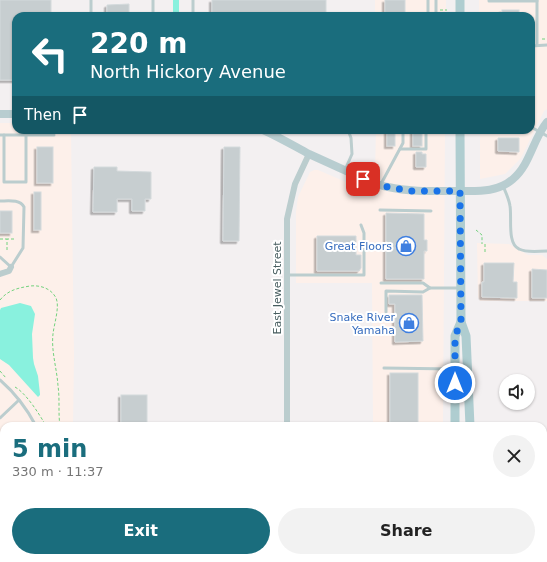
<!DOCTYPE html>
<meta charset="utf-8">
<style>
:root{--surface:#fff;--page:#f2f2f2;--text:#222;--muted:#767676;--accent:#1a6d7d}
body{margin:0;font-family:"DejaVu Sans",sans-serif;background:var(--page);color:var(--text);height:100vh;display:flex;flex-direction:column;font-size:15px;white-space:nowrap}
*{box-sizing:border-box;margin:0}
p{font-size:13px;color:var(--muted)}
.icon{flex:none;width:22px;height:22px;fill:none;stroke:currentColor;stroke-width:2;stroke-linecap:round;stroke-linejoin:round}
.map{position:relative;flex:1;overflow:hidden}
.sheet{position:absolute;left:0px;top:422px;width:547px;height:140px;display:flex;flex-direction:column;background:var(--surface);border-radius:12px 12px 0 0;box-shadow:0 1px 3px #0004}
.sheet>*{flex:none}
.hud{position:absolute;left:12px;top:12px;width:523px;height:122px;border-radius:12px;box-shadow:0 1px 3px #0004;background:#1a6d7d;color:#fff;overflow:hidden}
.controls{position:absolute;left:499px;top:374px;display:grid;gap:8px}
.controls a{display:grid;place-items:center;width:36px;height:36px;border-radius:50%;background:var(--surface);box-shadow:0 1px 3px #0004;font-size:20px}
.pin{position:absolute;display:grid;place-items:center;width:34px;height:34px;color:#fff;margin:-17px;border-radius:8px;box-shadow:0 2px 6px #0006}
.me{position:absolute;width:44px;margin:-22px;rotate:0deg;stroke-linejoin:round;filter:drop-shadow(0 0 3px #0008)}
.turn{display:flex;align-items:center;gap:14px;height:84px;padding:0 12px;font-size:18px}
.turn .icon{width:52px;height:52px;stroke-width:2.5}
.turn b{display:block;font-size:28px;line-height:34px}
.then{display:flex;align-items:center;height:38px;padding:0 12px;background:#0003;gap:8px;font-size:15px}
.round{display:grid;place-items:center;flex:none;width:42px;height:42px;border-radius:21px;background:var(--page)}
.overview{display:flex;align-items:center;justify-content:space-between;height:68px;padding:0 12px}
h1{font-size:24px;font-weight:600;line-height:30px;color:var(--accent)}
.button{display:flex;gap:8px;margin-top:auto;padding:8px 12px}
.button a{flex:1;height:46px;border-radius:24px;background:var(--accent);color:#fff;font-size:16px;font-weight:600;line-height:46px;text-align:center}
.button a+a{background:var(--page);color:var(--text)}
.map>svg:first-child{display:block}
.commercial{fill:#fdf0ea}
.water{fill:#89f1de}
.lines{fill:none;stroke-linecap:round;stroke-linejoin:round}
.canal{stroke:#89f1de;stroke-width:6}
.building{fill:#c7ced0;stroke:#d4dadc;filter:url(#shadow)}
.path{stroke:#73d27e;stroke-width:1;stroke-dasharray:3 2;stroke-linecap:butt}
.lane{stroke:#bbcdce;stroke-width:3}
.street{stroke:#bbcdce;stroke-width:6}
.secondary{stroke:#b8cdd0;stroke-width:8}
.primary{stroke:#afcdd0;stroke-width:9}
.route{stroke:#1a73e8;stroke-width:7;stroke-dasharray:0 12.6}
.labels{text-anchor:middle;stroke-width:4;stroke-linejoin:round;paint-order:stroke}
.shop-label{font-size:11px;fill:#366cbe;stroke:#fff;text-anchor:end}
.street-label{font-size:11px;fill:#475d5f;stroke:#fff}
</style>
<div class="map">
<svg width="547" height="562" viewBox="0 0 547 562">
<defs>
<filter id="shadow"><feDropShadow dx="-2.5" dy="2.5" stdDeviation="0" flood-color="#0004"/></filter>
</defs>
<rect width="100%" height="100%" fill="#f3f0f1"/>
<g class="commercial">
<rect x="375" y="0" width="71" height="16"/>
<polygon points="479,0 547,0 547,109 544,111 521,158 505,174 480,179 480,130 531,130 531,16 479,16"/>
<polygon points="0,123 16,123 16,130 71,130 74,355 73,426 4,426 4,558 176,558 178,562 0,562"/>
<polygon points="376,130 445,130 443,426 373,426 372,283 296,283 296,212 298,197 310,172 314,170 318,170 374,194 375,172"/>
<polygon points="477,243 509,244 528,255 542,255 547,259 547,301 480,301 478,297"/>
<polygon points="201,558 442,558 442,562 199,562"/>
</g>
<polygon class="water" points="20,303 31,306 35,314 32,334 33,358 34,364 38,376 40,394 40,395 38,397 9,365 0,359 0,310 1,308"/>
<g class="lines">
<polyline class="canal" points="176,0 176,16"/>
</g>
<g class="building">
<polygon points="0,0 51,0 51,16 16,16 16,80 0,80"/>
<rect x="212" y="0" width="114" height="16"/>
<rect x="385" y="0" width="20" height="16"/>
<polygon points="129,4 129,16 107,16 107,5"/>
<rect x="502" y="10" width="17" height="6"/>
<rect x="387" y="130" width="8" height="16"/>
<rect x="413" y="130" width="9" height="16"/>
<polygon points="498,138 519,138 519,152 498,151"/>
<rect x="37" y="147" width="16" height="36"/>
<polygon points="224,147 240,147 239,241 223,241"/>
<polygon points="416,152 422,152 422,154 426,154 426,167 416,167"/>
<polygon points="94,167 117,167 117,171 151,172 151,199 145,199 145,211 132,211 132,199 117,199 117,212 93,212"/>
<rect x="34" y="192" width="7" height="38"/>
<rect x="0" y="211" width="12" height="22"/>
<polygon points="386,213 424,214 424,240 427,240 427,251 424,251 424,279 386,279"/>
<polygon points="317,236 356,236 356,255 361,255 361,268 359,271 317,271"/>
<polygon points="484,263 514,263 513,282 517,282 517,298 482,297 482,282 484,282"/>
<polygon points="532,269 547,270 547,298 532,298"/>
<polygon points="389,295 422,295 423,341 395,342 395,304 389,304"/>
<rect x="390" y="373" width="28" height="53"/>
<rect x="121" y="395" width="26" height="31"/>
</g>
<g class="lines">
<g class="path">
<polyline points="440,10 447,10"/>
<polyline points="542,39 547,39"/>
<polyline points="476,230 482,235 482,244"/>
<polyline points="0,239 7,239"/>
<polyline points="485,244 485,253"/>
<polyline points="7,250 7,239 14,239"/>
<path d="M0,300C8,290 18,288 30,286C40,285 51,288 56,298C60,307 54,324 53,334C51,351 57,369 58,386C60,399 58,413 60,426"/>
<polyline points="0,371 6,378"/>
<path d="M15,387C26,393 40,415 46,426"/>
<polyline points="0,474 4,467"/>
<polyline points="0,486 4,486"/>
<polyline points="0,511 4,512"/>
<polyline points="68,558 69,562"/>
</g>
<g class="lane">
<polyline points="193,0 193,16"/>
<polyline points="436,0 436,16"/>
<polyline points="489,0 489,1 537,1"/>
<polyline points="537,0 537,45"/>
<polyline points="428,15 428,0"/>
<polyline points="91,16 91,0"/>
<polyline points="153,16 153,0"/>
<polyline points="531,46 547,45"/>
<polyline points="531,127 547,136"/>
<polyline points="0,135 54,135"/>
<polyline points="4,135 4,182 26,182 26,130"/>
<polyline points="400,149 426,149 426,130"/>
<polyline points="345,170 352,154 351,138 348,130"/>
<polyline points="381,184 403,143 403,130"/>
<path d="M503,186C506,193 509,199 510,206C512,218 507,244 519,249C527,253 538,251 547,251"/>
<path d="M0,201C8,201 20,199 24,207L23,248L11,267L0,257"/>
<polyline points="380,210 431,211"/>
<polyline points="287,275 364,275 364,233 361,225"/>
<polyline points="381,283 423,283 430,288"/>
<polyline points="386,312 386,291 423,292 430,288 460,288"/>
<polyline points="384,368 453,369"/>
<path d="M0,380C15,393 27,409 36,426"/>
<polyline points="0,418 19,400"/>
<polyline points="0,540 4,543"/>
<polyline points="2,558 53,559"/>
<polyline points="89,558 89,562"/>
<polyline points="321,558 321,562"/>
<polyline points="133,562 133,558"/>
</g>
<g class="street">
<polyline points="0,274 9,271 11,267"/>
<polyline points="287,426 287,219 295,184 309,154"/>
<polyline points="190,562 190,558"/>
</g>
<g class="secondary">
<polyline points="0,114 16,114"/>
<path d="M263,130C279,137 294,146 309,154C320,159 331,164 342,169C357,176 372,184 388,187C410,192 435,191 458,191C477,191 497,193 513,179C530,165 533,139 547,122"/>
</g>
<g class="primary">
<polyline points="460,0 460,16"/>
<polyline points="460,130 461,322 466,336 470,426"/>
<polyline points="455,426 455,336 461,322"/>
<polyline points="457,558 457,562"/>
<polyline points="473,562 473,558"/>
</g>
</g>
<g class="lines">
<polyline class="route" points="363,179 388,187 412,191 460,191 461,322 455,336 455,383"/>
</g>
<defs>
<g id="shop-ring" transform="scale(1)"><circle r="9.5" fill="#fff" stroke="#3f7fe0" stroke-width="1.5"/><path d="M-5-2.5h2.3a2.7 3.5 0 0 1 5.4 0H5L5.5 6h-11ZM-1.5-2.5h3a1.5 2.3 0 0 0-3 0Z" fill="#3f7fe0"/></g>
</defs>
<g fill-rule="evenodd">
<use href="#shop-ring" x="406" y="246"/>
<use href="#shop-ring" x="409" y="323"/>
</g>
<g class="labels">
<g class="shop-label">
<text x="392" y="250">Great Floors</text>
<text x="395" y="321">Snake River<tspan x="395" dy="13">Yamaha</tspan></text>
</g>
<g class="street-label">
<text transform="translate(277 288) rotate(-90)" y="4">East Jewel Street</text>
</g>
</g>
</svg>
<div class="controls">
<a><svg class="icon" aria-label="sound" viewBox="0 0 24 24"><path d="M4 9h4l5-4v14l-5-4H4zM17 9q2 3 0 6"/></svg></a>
</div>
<div class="pin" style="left:363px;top:179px;background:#d93025"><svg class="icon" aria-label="arrive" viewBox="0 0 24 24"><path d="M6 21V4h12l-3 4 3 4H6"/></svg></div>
<svg class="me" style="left:455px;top:383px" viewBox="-20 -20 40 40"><circle r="17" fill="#1a73e8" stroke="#fff" stroke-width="3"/><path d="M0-11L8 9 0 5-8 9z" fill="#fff"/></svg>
<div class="hud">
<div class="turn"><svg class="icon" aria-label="left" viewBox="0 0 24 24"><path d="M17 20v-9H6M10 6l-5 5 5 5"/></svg><div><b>220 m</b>North Hickory Avenue</div></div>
<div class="then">Then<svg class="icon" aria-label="arrive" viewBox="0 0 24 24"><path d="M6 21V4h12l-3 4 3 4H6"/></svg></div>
</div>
<section class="sheet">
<div class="overview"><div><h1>5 min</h1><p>330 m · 11:37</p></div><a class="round"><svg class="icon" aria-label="close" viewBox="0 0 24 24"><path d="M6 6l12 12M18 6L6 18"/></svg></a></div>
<div class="button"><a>Exit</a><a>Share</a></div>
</section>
</div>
